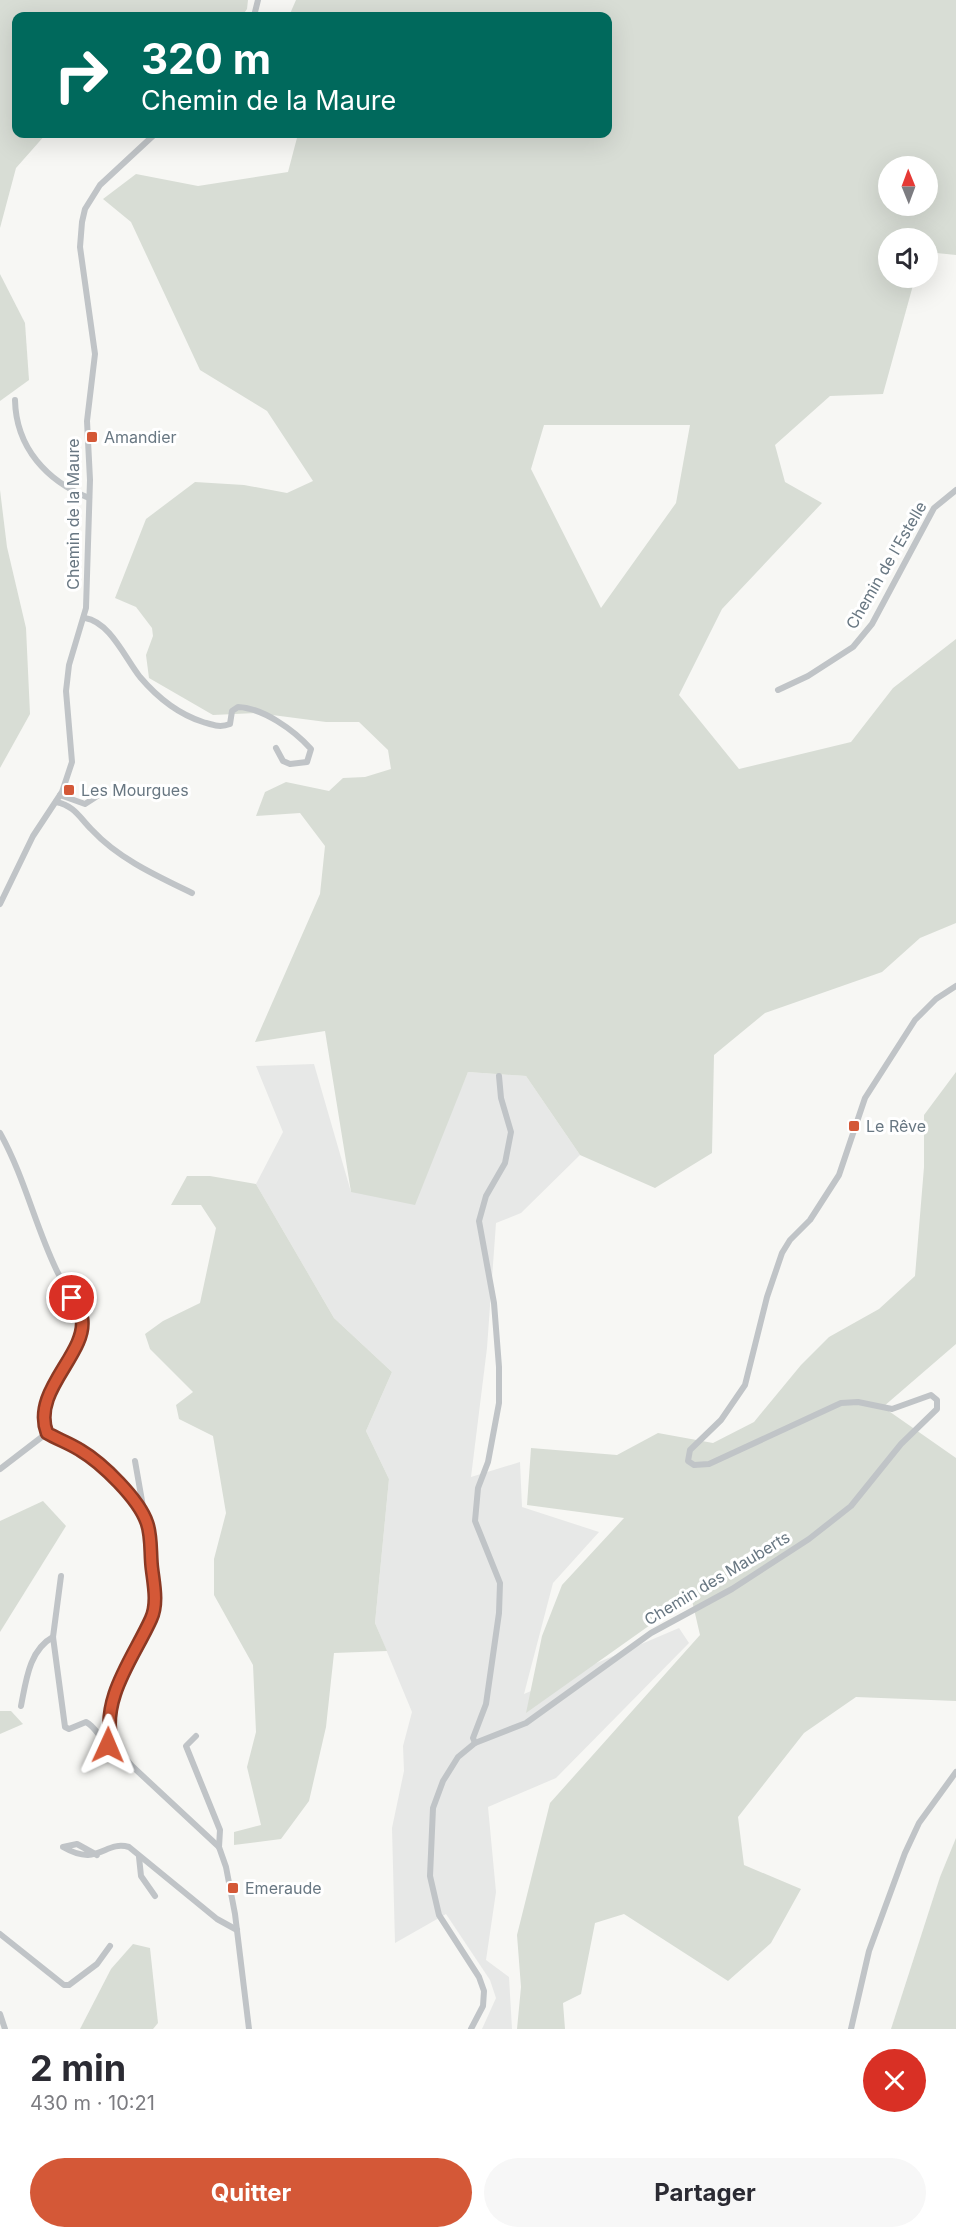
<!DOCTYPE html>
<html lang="fr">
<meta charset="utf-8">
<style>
:root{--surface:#fff;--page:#f7f7f7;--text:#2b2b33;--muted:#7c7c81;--accent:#d45837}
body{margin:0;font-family:Inter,sans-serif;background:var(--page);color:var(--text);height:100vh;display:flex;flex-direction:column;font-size:22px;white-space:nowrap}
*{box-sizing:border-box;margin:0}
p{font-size:20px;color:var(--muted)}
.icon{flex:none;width:33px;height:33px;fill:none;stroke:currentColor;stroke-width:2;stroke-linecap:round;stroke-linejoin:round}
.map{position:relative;height:2029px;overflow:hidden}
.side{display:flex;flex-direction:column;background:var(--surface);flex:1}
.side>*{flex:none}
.hud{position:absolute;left:12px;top:12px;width:600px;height:126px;border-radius:12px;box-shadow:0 6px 24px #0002;background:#00695c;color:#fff;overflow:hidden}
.needle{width:39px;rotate:359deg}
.controls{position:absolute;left:878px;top:156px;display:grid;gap:12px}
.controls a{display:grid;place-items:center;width:60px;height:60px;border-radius:50%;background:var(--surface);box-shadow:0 6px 24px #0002;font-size:30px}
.pin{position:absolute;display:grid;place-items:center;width:51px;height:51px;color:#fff;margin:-26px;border:3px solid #fff;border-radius:50%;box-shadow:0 2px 6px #0007}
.me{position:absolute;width:66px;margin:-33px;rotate:1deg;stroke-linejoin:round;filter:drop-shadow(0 0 4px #0008)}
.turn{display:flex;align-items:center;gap:21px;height:126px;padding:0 30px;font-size:27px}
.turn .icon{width:78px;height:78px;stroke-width:2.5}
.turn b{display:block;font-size:42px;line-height:51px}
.round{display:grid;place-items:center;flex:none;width:63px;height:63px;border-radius:32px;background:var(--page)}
.overview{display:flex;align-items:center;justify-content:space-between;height:102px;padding:0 30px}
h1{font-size:36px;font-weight:700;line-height:45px}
.primary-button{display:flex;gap:12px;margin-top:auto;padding:12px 30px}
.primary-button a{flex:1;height:69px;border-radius:36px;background:var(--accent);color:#fff;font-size:24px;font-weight:700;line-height:69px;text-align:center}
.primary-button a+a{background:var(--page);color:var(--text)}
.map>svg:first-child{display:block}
.built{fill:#e7e8e7}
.green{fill:#d8ddd5;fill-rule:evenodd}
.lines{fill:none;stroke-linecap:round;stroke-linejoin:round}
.street{stroke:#c0c4c7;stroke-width:6}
.route-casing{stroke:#8a3924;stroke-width:15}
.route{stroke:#d45837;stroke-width:10}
.poi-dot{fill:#d45837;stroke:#fff;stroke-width:2}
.labels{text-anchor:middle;stroke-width:6;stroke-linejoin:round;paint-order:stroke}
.poi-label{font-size:16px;fill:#687782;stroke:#fff;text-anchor:start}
.street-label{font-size:16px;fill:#687782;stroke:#fff}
</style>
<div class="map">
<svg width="956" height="2029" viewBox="0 0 956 2029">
<rect width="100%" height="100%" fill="#f7f7f4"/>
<polygon class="built" points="314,1064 351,1192 450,1114 468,1072 526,1076 580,1155 521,1213 496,1223 487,1348 471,1477 520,1462 522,1507 599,1532 553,1583 524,1694 679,1628 689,1643 556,1778 488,1807 496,1892 486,1960 509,1977 512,2029 482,2029 496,1998 490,1980 446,1914 395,1943 392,1828 404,1771 403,1746 412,1712 375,1623 389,1479 366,1431 392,1372 334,1318 256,1184 283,1132 256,1066"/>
<g class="green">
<polygon points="0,0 248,0 247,9 242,16 16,16 16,134 46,134 16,168 0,228"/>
<path d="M296,0H956V255L927,252V238H888V278H915L883,394L830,396L775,445L785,482L822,503L722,609L679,695L739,769L851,742L893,688L956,639V923L920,938L882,972L765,1013L714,1055L712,1153L655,1188L580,1155L526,1076L468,1072L415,1205L351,1192L325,1031L255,1042L320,894L325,846L300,813L256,816L265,792L286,782L329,791L343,778L365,777L391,769L388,750L359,722H326L257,713L213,715L149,678L146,655L153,636L152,628L136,607L115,598L146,519L195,482L244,485L287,493L313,481L267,411L200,370L131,222L103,199L136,174L198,186L288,172L298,134H608V16H289ZM888,166H927V206H888ZM544,425H690L676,503L601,608L531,469Z"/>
<polygon points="0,274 25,323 29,380 0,401"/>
<polygon points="0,490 7,547 26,628 30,714 0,768"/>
<polygon points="956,1072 956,1344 883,1407 956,1458 956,1701 856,1697 804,1733 738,1817 744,1865 801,1889 771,1943 728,1981 624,1914 595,1923 581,1994 563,2003 565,2029 517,2029 521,1987 517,1935 550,1803 700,1635 691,1596 526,1713 542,1636 562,1585 624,1518 527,1505 531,1448 617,1455 658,1433 713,1443 754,1422 801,1365 829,1337 879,1309 915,1276 924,1167 924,1115"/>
<polygon points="187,1176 210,1176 256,1184 334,1318 392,1372 366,1431 389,1479 375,1623 387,1651 334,1653 326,1727 309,1801 281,1839 234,1845 234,1832 261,1825 247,1767 256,1732 253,1665 214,1595 214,1559 226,1513 213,1436 179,1419 176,1405 193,1392 150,1349 145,1334 163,1321 200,1303 216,1228 201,1205 171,1205"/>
<polygon points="43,1501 66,1526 0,1632 0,1521"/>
<polygon points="0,1711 11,1711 23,1724 0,1734"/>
<polygon points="956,1838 956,2029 891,2029 940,1877"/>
<polygon points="133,1944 150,1948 158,2023 153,2029 80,2029 111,1969"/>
</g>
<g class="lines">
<g class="street">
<polyline points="254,16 258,0"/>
<path d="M15,400C16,448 47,481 89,498"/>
<path d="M85,618C110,622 125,658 140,677C157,697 178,714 203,722C213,725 220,728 230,724L232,711L238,707C263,708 294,730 311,749L307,762L290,764L283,761L276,748"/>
<polyline points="778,690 808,676 853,647 872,624 934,508 956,490"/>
<polyline points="60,795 85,804 102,793"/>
<path d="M56,802C75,806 79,817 92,830C119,859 157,876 192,893"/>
<polyline points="0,904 33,836 62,792 72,762 66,691 69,665 86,608 90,480 87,421 95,354 80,247 82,222 85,209 100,185 155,134"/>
<path d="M0,1133C24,1176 35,1225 56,1269C64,1287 85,1308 82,1328C77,1365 32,1394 47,1433L90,1456L112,1476L138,1506L147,1523L155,1610L122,1676L109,1718V1731L112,1743L132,1766L219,1847L226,1867L235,1914L249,2029"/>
<polyline points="135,1461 145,1518"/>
<polyline points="0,1469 47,1433"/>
<path d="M61,1576L53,1637L65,1727L69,1729L86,1722C96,1727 99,1738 108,1745L112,1743"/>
<path d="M21,1706C26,1681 29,1650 53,1637"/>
<polyline points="196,1736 186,1746 220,1830 219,1847"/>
<polyline points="475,1743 473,1738 486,1704 499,1613 500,1583 475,1521 478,1488 488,1462 499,1403 499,1367 494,1303 479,1221 486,1196 505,1163 511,1132 501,1098 499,1076"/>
<path d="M97,1855L77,1844L63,1847C99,1868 104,1840 129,1847L217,1919L237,1930"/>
<polyline points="139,1857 141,1876 155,1896"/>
<polyline points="0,1934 64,1985 69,1985 97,1964 110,1946"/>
<polyline points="0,2014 5,2029"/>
<polyline points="471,2029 483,2006 484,1991 479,1977 439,1915 430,1876 433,1808 443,1781 458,1757 475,1743 526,1723 651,1633 732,1589 809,1539 851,1506 901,1444 937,1409 937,1400 931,1395 892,1409 858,1402 841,1403 709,1464 694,1465 688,1461 690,1450 721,1420 745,1385 767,1297 782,1253 790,1240 810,1220 839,1175 865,1098 915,1020 936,999 956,986"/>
<polyline points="851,2029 869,1951 905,1853 919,1823 956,1772"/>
</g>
</g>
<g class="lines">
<g class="route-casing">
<path id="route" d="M72,1298C76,1305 81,1311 82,1319C87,1354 31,1391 47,1433C57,1439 69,1443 80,1450C102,1463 139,1499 147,1523C152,1537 150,1555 152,1569C154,1585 158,1604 151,1619C134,1657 100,1699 112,1743L108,1745"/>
</g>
<use href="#route" class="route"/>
</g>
<g class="poi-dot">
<rect x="86" y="431" width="12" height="12" rx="3"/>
<rect x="63" y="784" width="12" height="12" rx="3"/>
<rect x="848" y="1120" width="12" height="12" rx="3"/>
<rect x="227" y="1882" width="12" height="12" rx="3"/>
</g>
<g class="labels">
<g class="poi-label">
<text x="104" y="443">Amandier</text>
<text x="81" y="796">Les Mourgues</text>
<text x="866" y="1132">Le Rêve</text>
<text x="245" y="1894">Emeraude</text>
</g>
<g class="street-label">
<text transform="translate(73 514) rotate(-90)" y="6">Chemin de la Maure</text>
<text transform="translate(886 565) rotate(-60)" y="6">Chemin de l'Estelle</text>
<text transform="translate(717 1578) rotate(-31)" y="6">Chemin des Mauberts</text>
</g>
</g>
</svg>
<div class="controls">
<a><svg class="needle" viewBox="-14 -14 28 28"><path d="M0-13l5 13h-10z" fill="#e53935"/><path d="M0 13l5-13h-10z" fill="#7c7c81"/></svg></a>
<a><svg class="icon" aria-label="sound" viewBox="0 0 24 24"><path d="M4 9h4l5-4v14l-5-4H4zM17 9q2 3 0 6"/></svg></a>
</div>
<div class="pin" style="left:72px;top:1298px;background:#d93025"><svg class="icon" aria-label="arrive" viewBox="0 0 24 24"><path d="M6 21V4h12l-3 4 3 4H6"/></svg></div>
<svg class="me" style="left:108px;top:1745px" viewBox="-20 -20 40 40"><path d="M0-17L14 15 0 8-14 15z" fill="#d45837" stroke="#fff" stroke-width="4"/></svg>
<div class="hud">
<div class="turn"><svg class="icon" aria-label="right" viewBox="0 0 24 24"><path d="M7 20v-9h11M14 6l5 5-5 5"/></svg><div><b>320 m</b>Chemin de la Maure</div></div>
</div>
</div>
<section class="side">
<div class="overview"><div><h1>2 min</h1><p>430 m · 10:21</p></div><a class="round" style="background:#d93025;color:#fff"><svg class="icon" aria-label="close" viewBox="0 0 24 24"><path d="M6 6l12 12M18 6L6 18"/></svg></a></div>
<div class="primary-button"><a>Quitter</a><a>Partager</a></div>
</section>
